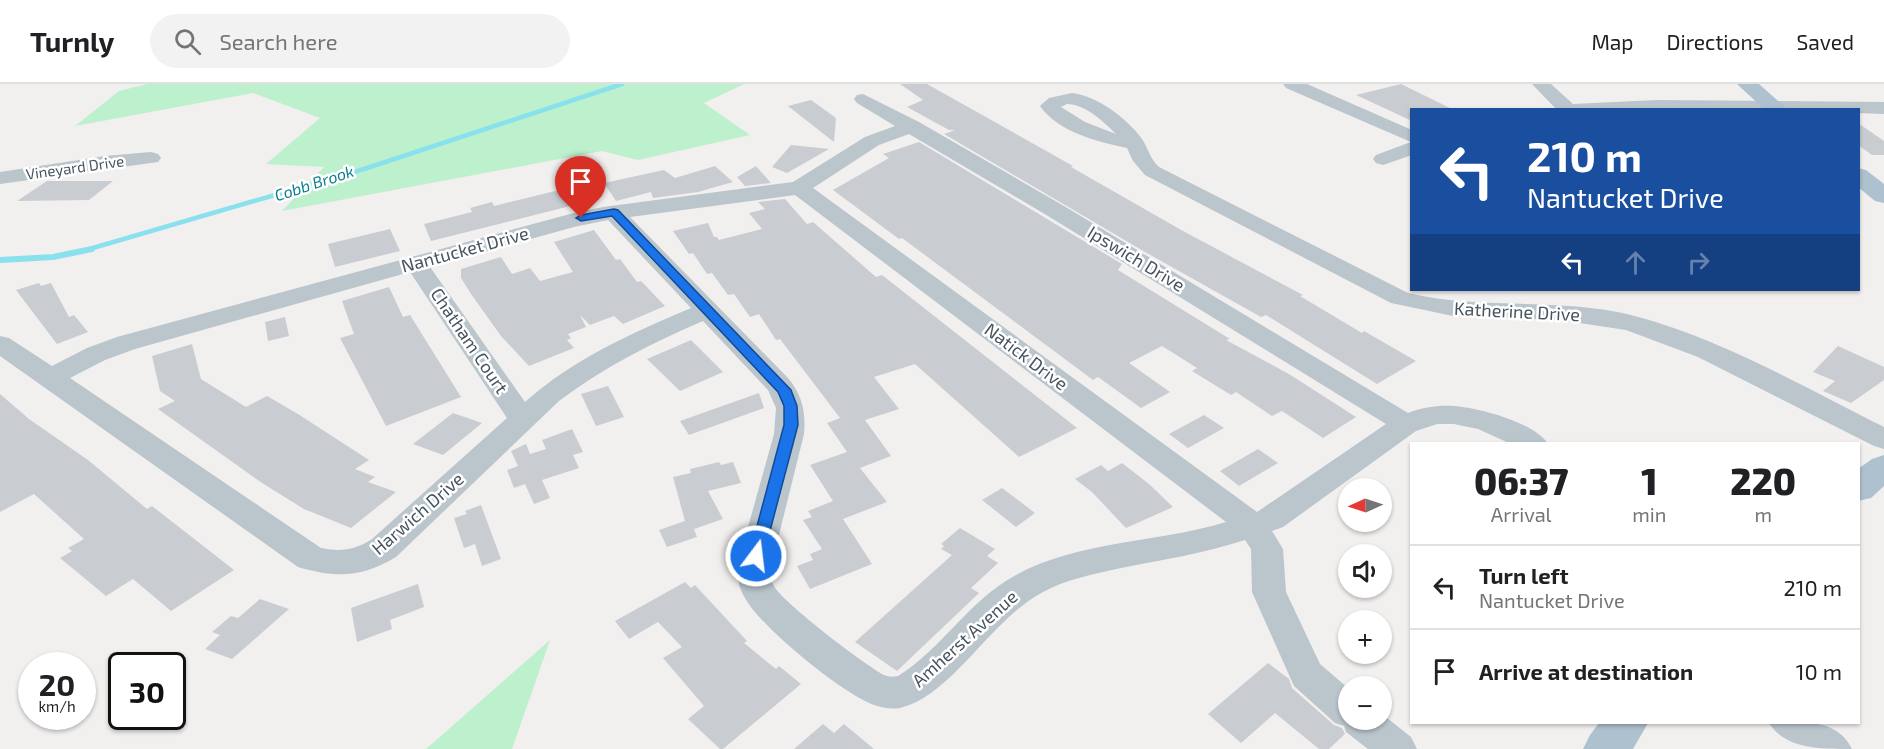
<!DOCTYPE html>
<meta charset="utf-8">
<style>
:root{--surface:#fff;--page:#f2f2f2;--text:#202124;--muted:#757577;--line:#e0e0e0}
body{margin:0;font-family:"Exo 2",sans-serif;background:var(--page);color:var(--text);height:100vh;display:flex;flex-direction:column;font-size:22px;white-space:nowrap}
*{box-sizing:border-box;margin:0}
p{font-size:20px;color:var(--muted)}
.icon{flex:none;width:33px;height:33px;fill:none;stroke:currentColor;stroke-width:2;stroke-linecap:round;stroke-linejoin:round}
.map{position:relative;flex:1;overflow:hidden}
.drawer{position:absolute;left:1410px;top:358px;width:450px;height:282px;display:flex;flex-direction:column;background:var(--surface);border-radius:0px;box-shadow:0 2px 4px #0004}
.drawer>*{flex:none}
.hud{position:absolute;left:1410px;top:24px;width:450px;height:183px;border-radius:0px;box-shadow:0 2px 4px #0004;background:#1a4fa0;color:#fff;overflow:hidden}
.needle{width:39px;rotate:267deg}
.buttons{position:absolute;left:1338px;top:394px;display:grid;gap:12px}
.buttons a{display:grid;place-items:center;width:54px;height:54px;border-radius:50%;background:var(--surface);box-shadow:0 2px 4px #0004;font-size:30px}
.speed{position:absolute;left:18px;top:568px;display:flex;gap:12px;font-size:30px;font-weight:700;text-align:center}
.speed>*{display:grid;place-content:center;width:78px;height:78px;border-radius:50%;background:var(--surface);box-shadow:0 2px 4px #0004;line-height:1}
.speed small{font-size:15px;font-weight:400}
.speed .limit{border:3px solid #111;border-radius:9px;background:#fff;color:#111}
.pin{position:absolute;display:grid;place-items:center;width:51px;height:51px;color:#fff;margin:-62px -26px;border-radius:50% 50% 50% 0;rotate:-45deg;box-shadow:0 0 6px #0007}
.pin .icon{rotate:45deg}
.me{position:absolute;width:66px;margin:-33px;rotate:15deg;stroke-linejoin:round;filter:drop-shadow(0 0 4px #0008)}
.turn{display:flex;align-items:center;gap:21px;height:126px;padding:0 18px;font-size:27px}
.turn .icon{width:78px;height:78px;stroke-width:2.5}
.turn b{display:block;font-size:42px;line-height:51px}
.lanes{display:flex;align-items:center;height:57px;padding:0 18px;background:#0003;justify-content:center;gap:30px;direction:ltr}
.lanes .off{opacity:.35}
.eta{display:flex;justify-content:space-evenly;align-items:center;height:102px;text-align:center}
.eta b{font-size:36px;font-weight:800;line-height:42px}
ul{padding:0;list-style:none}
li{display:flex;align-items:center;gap:18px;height:84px;padding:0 18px;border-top:2px solid var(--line)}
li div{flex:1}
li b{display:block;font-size:22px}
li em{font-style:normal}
header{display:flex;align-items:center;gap:36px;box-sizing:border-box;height:84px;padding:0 30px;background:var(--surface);border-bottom:2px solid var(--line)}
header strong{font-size:28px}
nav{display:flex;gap:33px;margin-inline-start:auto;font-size:21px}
.search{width:420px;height:54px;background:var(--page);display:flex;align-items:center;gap:15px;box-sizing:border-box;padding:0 21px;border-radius:33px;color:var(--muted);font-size:22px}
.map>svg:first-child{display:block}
.green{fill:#bdf0cc}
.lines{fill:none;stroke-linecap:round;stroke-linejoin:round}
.stream-far1{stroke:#89e1ed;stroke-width:4.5}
.stream{stroke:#89e1ed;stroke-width:6}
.building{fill:#c9cdd2}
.minor{fill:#bac5cc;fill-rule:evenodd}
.major{fill:#aec1ce;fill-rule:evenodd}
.route{fill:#1a73e8;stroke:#114b97;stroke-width:1.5}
.labels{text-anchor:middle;stroke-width:5;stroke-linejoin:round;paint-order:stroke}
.far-street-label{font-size:15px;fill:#47545d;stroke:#fff}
.far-water-label{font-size:16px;font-style:italic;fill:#0b7e8e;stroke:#fff}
.street-label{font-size:18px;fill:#47545d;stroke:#fff}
</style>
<header>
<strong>Turnly</strong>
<div class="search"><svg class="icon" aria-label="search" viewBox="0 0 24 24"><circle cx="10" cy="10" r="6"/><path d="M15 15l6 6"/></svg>Search here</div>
<nav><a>Map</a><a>Directions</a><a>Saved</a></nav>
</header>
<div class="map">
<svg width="1884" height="665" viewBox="0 0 1884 665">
<rect width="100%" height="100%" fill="#f2efef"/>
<g class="green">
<polygon points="147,0 744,0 704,19 750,51 638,76 602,67 282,127 324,83 266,80 320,34 253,9 75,42 119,7"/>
<polygon points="550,556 512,665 426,665"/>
</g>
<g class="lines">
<polyline class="stream-far1" points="86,166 364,85 622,0"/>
<polyline class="stream" points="0,176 53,173 92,165"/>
</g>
<g class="building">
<polygon points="900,0 927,0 1073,82 1071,83 1183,147 1303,211 1300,212 1362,249 1364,247 1416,277 1377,300 1266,231 1261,233 1145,168 944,50 955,46 949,46 907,23 923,16"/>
<polygon points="1401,0 1454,26 1412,26 1412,37 1356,11"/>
<polygon points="811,16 836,34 834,58 788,22"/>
<polygon points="1858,39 1884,57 1884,71 1872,71 1858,61"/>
<polygon points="919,58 1122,180 1118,186 1230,255 1226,256 1289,290 1356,333 1323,354 1282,327 1272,332 1236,308 1231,311 1192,287 1197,284 1162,262 1129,279 1170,308 1141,324 1098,293 1093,296 902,154 899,155 833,106 889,74 883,70"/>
<polygon points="791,61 829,65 787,89 772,83"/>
<polygon points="715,82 733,98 698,108 653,114 651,108 616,117 604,99 664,86 675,94"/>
<polygon points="756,82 771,99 745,102 737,93"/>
<polygon points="47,97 113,97 89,116 17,117"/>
<polygon points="580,101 590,117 431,157 424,140 472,128 470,124 492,118 494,122"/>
<polygon points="785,115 807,140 813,138 876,193 882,191 1077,344 1019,373 915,280 874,293 899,325 865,336 891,372 860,384 887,418 843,435 872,480 810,505 797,482 813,476 810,470 822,465 803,436 812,433 808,427 833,417 810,381 847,368 827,339 840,334 780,255 776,256 759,230 750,233 734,210 728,211 712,189 707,190 693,169 689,170 673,147 708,139 714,153 717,153 719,156 762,145 749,129 765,125 758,118"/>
<polygon points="390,145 400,167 335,183 328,160"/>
<polygon points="594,146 616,176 620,175 637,198 641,197 665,222 623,240 614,232 590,241 580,231 586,243 568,250 571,254 567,256 574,264 529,282 501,252 471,210 461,194 461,185 501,173 512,190 530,184 540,197 573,188 554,158"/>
<polygon points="39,199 41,202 51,199 69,233 74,231 88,248 57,260 16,206"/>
<polygon points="389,203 403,233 410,231 461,313 386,342 340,254 354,250 342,217"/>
<polygon points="285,233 289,252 268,257 265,238"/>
<polygon points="691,256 723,288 680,307 647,275"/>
<polygon points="192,260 201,295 246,323 267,312 298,330 369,376 355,385 375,393 368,398 396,408 351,444 304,425 262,399 158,325 175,317 160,307 152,272"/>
<polygon points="1838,262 1884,283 1884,296 1851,319 1823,307 1835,297 1813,288"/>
<polygon points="608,302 624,333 596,342 581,310"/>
<polygon points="759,309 764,324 689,351 680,337"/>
<polygon points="0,310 29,335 88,376 147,425 152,422 234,486 171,527 133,495 106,512 60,474 72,467 68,464 84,455 34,410 0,428"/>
<polygon points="453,329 482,339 443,371 413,360"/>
<polygon points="1204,331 1224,344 1188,364 1169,350"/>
<polygon points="572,345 583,368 573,371 579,384 542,396 550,414 534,420 525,400 514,404 507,386 518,382 511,367 526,360 530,370 546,365 542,356"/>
<polygon points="1258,365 1278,379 1239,402 1220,387"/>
<polygon points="719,378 721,381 733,378 741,399 708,407 723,435 694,445 697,453 667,463 659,446 685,437 673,393 691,389 690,385"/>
<polygon points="1122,379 1149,400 1173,423 1126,444 1092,408 1075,395 1101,381 1108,387"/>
<polygon points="1002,404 1035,429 1016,443 982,416"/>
<polygon points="481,421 501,475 482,482 475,460 464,464 454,434 467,430 465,427"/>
<polygon points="960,444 995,465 987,472 998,479 971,504 979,509 897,587 855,558 952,471 941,465 944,462 941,460"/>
<polygon points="685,498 691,504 695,501 747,557 744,559 776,585 779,582 801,600 723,665 720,665 688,635 704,622 663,574 682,563 658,538 629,555 615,537"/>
<polygon points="418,500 424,523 390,536 392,545 357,558 351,524"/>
<polygon points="260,515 289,525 232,575 205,565 220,551 212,548 231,532 238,534"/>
<polygon points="1268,579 1289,595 1292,604 1334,641 1342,644 1345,650 1329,665 1319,665 1275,629 1241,659 1208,630"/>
<polygon points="823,640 834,649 844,640 874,665 794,665"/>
</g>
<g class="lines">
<g class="minor">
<polygon points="1283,0 1307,0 1412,46 1412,71 1383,81 1376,79 1373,75 1376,71 1411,58 1286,4"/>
<polygon points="1532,0 1551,0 1573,20 1657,16 1884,18 1884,30 1858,29 1858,26 1557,26"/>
<path d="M1072,9C1097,12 1127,34 1142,55C1148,64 1150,75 1159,83L1408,209C1475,225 1545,215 1612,227C1702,244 1802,302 1884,343V365L1874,362L1698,273L1626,246L1560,236L1453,232L1391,219L1145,91L1133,77L1127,64C1098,58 1058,48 1040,22L1049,14ZM1067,20C1085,20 1104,38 1116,50L1085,38L1061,23Z"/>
<path d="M863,10L919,38L1064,122L1408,329C1423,323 1439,321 1454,322C1479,324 1534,338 1548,360H1511L1478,345L1454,340H1437L1416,347L1283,443L1272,447L1283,465L1286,508L1320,580L1348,604V636H1382V630L1411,653L1417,665H1368L1346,648L1344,642L1335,639L1294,602L1252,508L1251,465L1245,456C1205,469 1162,476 1121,484C1094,490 1067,495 1043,508C991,535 952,612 900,624C888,626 875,622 865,617C834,602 761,543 745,514C738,503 737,492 738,479L774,350L776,324L768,306L703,237C652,259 604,283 559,317L396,473C361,494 336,494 298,483L0,272V252L9,254L52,282L87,264L117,253L570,130L603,123L793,98L865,53L895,42L857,19L854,15L857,11ZM909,50L1048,132L1386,340L1257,428L813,104L879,61ZM795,111L1226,438C1158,459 1080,456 1016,491C969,516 942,565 898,592C893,593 889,593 884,591C865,581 783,519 774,502C770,496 771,486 772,479L804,350C806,328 802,311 788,294L630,133ZM608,136L691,224C632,249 573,275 525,318L430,183L574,143ZM410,188L507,334L372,455C355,466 341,468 321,464L70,294L105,276L135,265Z"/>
<polygon points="151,68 158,70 161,74 158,78 0,100 0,88 105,72"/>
<path d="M1769,639C1800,639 1836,632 1852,665C1820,665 1785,665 1769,639Z"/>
</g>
<g class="major">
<polygon points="1737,0 1759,0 1788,26 1765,26"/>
<polygon points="1858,84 1866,86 1884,100 1884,119 1875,117 1858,103"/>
<polygon points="1884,371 1884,402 1871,414 1858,417 1858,385 1872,375"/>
<polygon points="1599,639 1648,639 1633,665 1583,665 1590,651"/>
</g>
</g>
<polygon class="route" points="614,125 618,126 791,306 797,322 798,341 762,477 751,477 749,472 784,341 784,322 778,308 612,132 581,137 576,134 581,131"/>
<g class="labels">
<g class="far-street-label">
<text transform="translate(75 84) rotate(-8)" y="5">Vineyard Drive</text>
</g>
<g class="far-water-label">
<text transform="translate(314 99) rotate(-18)" y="6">Cobb Brook</text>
</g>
<g class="street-label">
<text transform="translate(465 166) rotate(-15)" y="6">Nantucket Drive</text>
<text transform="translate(1136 175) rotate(31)" y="6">Ipswich Drive</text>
<text transform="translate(1517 228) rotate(3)" y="6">Katherine Drive</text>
<text transform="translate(469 257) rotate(56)" y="6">Chatham Court</text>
<text transform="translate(1026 273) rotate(37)" y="6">Natick Drive</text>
<text transform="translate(418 430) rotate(-41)" y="6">Harwich Drive</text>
<text transform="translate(965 555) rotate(-42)" y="6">Amherst Avenue</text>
</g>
</g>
</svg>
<div class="buttons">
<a><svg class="needle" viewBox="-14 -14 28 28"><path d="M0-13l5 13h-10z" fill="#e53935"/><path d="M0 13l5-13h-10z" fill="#757577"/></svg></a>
<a><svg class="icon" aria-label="sound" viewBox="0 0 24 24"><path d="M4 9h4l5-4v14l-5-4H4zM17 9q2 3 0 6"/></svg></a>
<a>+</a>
<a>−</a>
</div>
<div class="speed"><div>20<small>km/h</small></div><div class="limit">30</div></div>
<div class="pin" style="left:581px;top:134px;background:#d93025"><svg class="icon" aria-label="arrive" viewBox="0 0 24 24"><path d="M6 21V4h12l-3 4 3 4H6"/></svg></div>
<svg class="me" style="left:756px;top:472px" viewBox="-20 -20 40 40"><circle r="17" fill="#1a73e8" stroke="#fff" stroke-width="3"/><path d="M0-11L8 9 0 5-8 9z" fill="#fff"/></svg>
<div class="hud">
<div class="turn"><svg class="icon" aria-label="left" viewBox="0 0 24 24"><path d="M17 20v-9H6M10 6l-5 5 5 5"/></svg><div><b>210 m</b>Nantucket Drive</div></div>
<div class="lanes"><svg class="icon" aria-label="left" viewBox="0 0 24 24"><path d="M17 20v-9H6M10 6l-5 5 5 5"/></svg><svg class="icon off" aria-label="ahead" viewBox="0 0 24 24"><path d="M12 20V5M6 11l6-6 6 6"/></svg><svg class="icon off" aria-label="right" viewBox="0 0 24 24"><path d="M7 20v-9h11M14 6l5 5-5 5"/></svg></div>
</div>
<section class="drawer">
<div class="eta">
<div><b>06:37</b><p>Arrival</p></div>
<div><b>1</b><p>min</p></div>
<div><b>220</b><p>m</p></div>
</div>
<ul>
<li><svg class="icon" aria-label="left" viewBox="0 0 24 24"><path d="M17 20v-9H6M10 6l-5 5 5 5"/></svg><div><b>Turn left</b><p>Nantucket Drive</p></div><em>210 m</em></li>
<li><svg class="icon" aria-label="arrive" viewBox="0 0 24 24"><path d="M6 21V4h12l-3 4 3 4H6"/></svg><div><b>Arrive at destination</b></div><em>10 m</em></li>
</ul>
</section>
</div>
